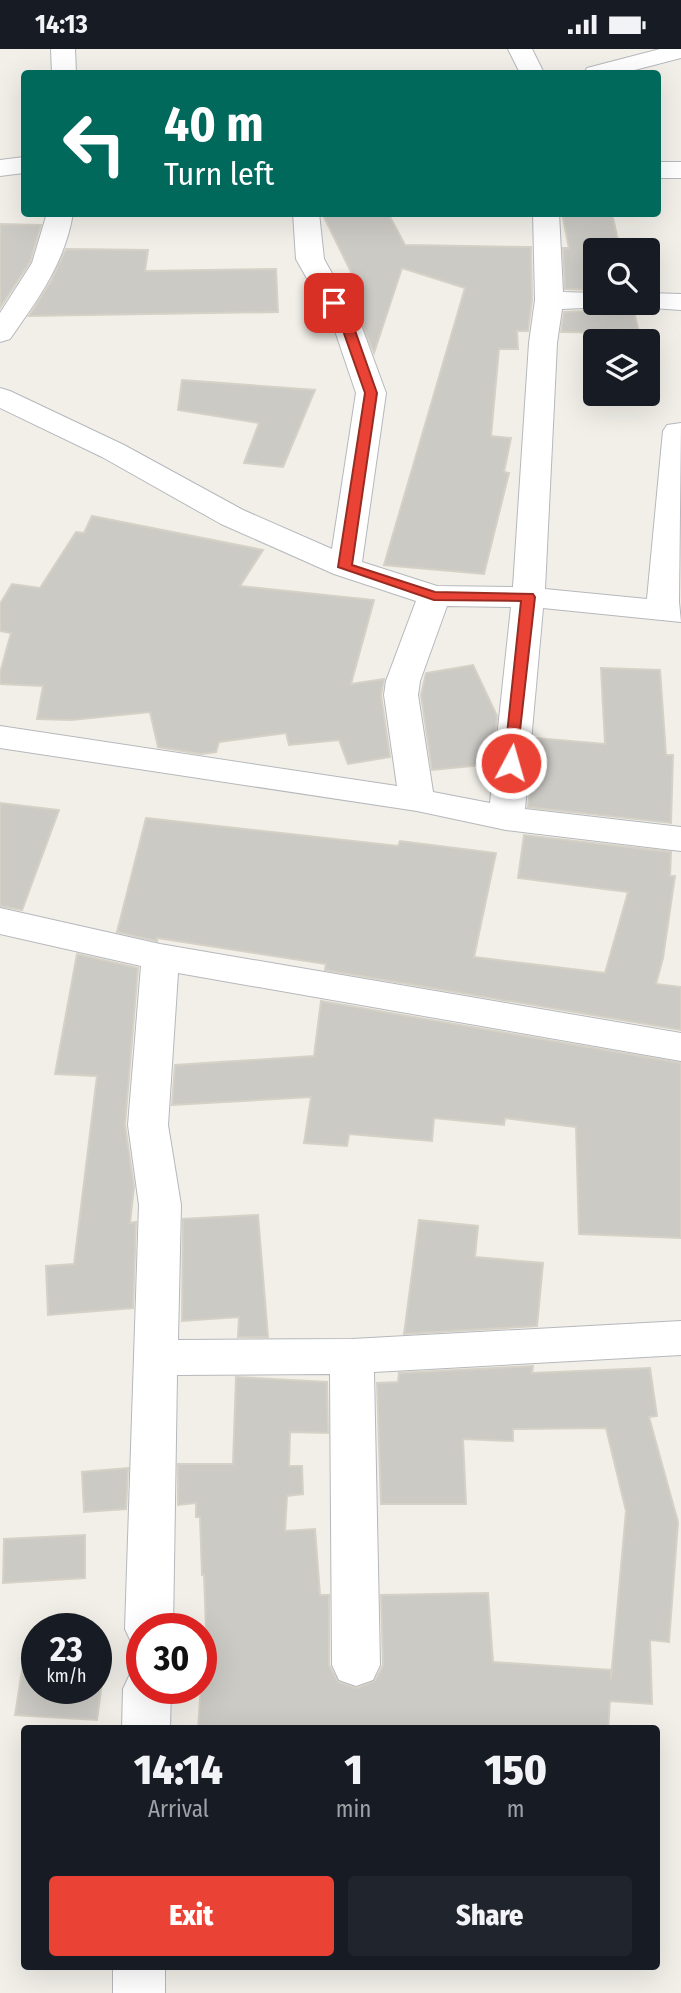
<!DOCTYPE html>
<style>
:root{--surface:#171b24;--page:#20242c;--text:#f1f3f6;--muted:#9ea1a6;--accent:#ea4335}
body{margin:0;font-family:"Fira Sans Condensed",sans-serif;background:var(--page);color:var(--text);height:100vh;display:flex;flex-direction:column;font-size:26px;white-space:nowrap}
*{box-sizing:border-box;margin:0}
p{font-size:23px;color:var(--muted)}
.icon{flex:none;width:38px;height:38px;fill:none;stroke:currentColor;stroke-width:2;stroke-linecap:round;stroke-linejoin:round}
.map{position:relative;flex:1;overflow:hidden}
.panel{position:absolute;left:21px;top:1676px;width:639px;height:245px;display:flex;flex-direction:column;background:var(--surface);border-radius:7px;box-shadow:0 7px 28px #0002}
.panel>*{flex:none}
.hud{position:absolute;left:21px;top:21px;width:640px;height:147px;border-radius:7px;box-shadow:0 7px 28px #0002;background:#00695c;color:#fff;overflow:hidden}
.controls{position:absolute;left:583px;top:189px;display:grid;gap:14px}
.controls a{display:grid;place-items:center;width:77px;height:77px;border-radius:7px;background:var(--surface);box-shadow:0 7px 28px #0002;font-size:35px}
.speed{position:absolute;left:21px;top:1564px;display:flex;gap:14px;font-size:35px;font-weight:700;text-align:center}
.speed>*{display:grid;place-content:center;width:91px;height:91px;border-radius:50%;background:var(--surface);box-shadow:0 7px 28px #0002;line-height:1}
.speed small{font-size:18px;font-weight:400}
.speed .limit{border:10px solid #d22;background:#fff;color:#111}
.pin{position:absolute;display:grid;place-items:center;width:60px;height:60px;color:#fff;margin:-30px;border-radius:14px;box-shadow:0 4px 10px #0006}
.me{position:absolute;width:77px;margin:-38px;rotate:6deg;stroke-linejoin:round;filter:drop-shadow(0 0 5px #0008)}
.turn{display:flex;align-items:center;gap:24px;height:147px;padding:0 28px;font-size:32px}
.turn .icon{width:91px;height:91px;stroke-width:2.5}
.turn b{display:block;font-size:49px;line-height:60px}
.eta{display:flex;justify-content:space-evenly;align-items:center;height:119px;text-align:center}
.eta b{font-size:42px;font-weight:800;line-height:49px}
.button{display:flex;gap:14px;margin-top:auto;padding:14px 28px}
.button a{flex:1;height:80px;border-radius:7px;background:var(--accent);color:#fff;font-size:28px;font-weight:800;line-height:80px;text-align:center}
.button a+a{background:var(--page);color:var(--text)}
.status{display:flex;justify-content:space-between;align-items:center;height:49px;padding:0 35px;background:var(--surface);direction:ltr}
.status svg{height:19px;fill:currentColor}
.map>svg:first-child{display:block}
.building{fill:#cccac5;stroke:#d6d1c6;stroke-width:2}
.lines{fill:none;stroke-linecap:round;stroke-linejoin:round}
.minor-casing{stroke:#b5b8bc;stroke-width:2}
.minor{fill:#fff;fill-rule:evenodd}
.route{fill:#ea4335;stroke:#982c22;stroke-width:2}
</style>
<div class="status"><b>14:13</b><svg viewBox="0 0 49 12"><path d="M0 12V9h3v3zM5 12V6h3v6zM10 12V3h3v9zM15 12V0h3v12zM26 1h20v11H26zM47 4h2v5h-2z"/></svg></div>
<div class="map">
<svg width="681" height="1944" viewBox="0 0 681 1944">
<rect width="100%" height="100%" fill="#f1efe8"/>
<g class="building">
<polygon points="322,164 388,164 405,196 531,198 532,251 528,282 517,282 518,300 499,300 491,387 511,389 504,423 509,424 484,525 384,516 465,239 402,219 374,304 356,262 355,231"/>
<polygon points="562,164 612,164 620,201 595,201 595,241 565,240 563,199 569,199"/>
<polygon points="0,175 41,176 30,213 0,259"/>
<polygon points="66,200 148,201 145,222 276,220 278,263 29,267 51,232"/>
<polygon points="611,254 632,254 639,284 561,283 564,263 605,261"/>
<polygon points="182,331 315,341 283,418 244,414 259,374 178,361"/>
<polygon points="92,467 263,501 240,537 374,551 351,635 384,630 381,646 390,708 348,715 339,691 289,696 286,684 219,693 216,703 201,705 158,698 150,663 71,671 37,670 43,637 0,635 0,624 11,584 0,582 0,555 12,535 40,539 76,483 84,484"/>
<polygon points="473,616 497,667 492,715 432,721 421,646 426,624"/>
<polygon points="601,619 660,621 666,706 673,706 671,774 528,758 536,689 605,695"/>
<polygon points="0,754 59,761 22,861 0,857"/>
<polygon points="146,769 398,797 400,792 496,804 474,908 605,924 628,843 518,829 524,786 671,803 670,827 675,827 663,909 656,935 681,938 681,981 325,921 326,915 157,889 157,892 117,883"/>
<polygon points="77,905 138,919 125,1076 134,1138 130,1174 136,1173 133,1259 48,1266 46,1217 74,1215 97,1027 55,1025"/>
<polygon points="321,952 681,1014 681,1189 579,1185 576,1078 505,1069 504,1076 434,1069 432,1092 349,1085 347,1097 304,1094 311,1048 172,1056 175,1016 314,1007"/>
<polygon points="258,1166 268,1288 238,1288 239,1268 182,1272 183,1170"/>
<polygon points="419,1171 478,1177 475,1208 543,1214 537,1277 404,1285"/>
<polygon points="533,1317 532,1324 650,1319 657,1367 649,1368 678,1473 669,1593 650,1591 652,1655 610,1652 608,1680 198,1680 201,1636 208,1636 204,1526 202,1526 200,1468 196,1468 196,1454 178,1456 178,1415 233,1415 236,1328 327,1333 328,1384 290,1383 289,1417 302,1417 303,1445 287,1447 285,1482 315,1480 320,1546 329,1546 329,1616 338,1633 357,1639 375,1632 383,1616 381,1546 488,1544 493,1613 611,1621 611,1630 626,1462 606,1379 513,1380 513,1392 463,1390 466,1455 381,1455 377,1334 398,1333 399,1324"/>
<polygon points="128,1419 126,1460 84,1463 82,1423"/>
<polygon points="85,1486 85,1529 3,1534 4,1490"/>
<polygon points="23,1615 37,1616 37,1640 96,1640 96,1619 104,1619 97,1671 15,1666"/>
</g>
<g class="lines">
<g class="minor-casing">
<g id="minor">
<polygon points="51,0 75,0 76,24 52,24"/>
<polygon points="508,0 532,0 544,24 520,24"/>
<polygon points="660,0 681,0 681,9 623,24 584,24 587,19"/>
<polygon points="24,108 24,124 0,127 0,111"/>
<rect x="658" y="113" width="23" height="16"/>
<path d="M47,164H73C65,214 38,250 10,290L0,293V264L32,214Z"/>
<path d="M293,164H319L324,210L361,276L386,344L362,513L437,537L513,538L529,294L535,251L533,164H559L563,243L595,244V254H608L605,258L562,260L557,294L545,540L647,550L663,382L667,376L681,374L679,553L681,573L543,559L525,760L681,778V802L506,781L417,762L0,699V677L397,737L384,646L386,632L416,552L334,525L221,475L102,408L0,359V339L10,342L124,396L243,461L332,500L356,344L333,276L296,210ZM447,557L511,558L490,754L433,743L418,646L420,632Z"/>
<polygon points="648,244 681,245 681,261 638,258 635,254 648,254"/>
<polygon points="0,859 160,895 681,984 681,1012 178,924 168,1076 181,1156 178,1291 352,1290 681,1272 681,1306 374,1323 380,1616 373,1631 356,1637 339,1631 332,1616 330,1325 177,1326 173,1580 142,1580 142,1598 132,1595 125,1580 139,1156 128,1076 141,917 0,885"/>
<polygon points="142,1621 142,1640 171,1640 170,1680 122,1680 123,1640 130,1625"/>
<rect x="113" y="1918" width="52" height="26"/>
</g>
</g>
<use href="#minor" class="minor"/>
</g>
<polygon class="route" points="334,251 339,252 353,276 377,344 352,516 435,543 533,545 535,548 516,717 511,718 504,714 521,552 434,551 338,518 365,344 341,276 329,254"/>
</svg>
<div class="controls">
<a><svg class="icon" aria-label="search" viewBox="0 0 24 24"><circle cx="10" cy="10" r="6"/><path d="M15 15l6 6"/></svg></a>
<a><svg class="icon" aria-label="layers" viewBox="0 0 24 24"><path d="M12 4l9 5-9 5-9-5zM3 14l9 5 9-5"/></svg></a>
</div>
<div class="speed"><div>23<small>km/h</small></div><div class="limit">30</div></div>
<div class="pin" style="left:334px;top:254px;background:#d93025"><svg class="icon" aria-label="arrive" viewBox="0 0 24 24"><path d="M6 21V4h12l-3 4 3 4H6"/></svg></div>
<svg class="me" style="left:511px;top:714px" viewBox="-20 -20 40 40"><circle r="17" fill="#ea4335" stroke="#fff" stroke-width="3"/><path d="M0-11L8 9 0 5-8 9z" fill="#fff"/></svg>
<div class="hud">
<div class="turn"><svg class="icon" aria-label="left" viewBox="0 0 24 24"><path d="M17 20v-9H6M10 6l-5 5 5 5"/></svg><div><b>40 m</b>Turn left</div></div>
</div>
<section class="panel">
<div class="eta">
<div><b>14:14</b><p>Arrival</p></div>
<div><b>1</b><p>min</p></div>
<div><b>150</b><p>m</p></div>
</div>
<div class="button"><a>Exit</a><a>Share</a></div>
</section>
</div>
